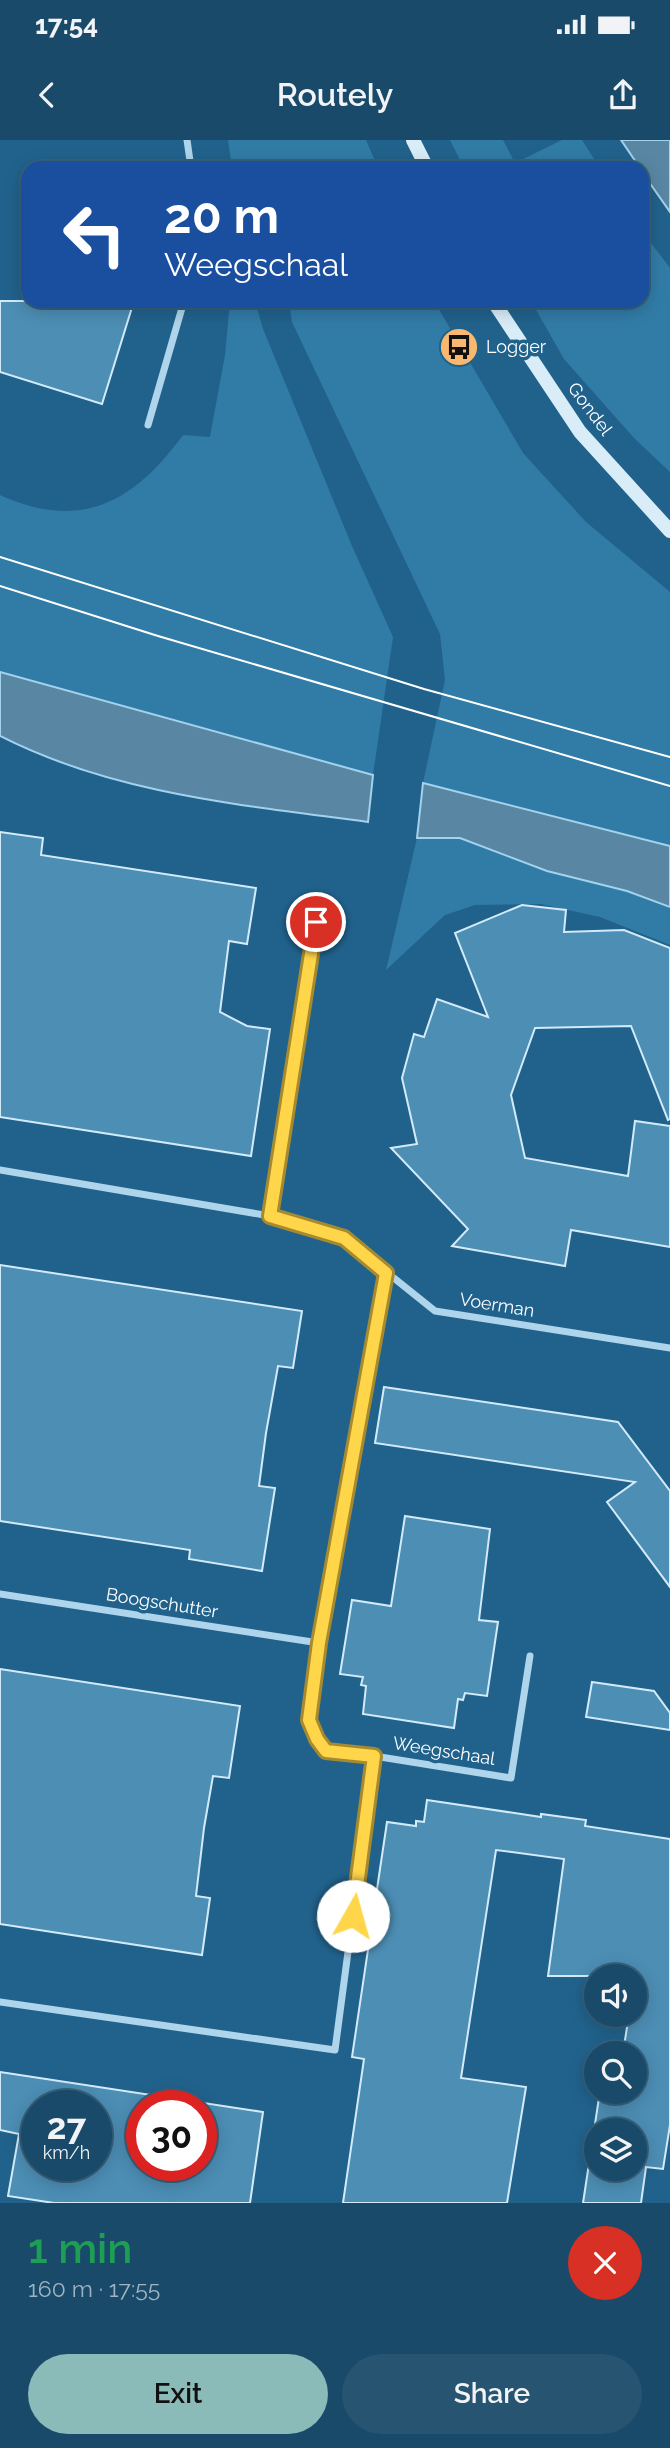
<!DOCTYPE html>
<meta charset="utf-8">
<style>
:root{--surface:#194a69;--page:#265471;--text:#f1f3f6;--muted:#9fb3c0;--line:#37627d;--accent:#8bbbb9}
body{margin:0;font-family:Raleway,sans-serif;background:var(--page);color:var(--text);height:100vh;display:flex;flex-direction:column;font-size:26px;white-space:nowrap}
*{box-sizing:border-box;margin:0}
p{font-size:23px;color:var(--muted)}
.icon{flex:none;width:38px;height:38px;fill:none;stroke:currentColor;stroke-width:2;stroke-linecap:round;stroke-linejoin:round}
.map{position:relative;height:2063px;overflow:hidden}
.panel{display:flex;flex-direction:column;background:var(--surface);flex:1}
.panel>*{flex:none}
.guide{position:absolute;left:21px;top:21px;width:628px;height:147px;border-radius:21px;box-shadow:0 4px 18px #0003,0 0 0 2px var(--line);background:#1a4fa0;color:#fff;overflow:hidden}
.tools{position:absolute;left:584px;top:1824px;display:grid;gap:14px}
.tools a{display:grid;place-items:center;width:63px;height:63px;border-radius:50%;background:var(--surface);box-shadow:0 4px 18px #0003,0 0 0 2px var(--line);font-size:35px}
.speed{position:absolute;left:21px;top:1950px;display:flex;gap:14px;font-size:35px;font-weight:700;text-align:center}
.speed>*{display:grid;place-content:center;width:91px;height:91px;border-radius:50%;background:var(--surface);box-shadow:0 4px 18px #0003,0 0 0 2px var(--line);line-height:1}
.speed small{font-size:18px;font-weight:400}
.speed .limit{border:10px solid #d22;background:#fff;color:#111}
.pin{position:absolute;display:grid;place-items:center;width:60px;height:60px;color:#fff;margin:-30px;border:4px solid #fff;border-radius:50%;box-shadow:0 2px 7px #0007}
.me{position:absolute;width:77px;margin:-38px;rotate:7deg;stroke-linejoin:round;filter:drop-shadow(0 0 5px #0008)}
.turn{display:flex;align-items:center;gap:24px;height:147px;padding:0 28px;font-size:32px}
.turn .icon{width:91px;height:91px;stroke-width:2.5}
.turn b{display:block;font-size:49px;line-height:60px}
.round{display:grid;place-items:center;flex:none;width:74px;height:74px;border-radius:37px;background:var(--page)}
.overview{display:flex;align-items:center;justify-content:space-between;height:119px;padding:0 28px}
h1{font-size:42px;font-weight:600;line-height:52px;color:#1e9e55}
.primary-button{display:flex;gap:14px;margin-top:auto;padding:14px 28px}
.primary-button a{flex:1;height:80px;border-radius:42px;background:var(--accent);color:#111;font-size:28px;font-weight:600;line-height:80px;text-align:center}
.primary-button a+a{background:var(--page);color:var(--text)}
.status{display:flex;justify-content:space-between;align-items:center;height:49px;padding:0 35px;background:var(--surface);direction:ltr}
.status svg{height:19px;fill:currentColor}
header{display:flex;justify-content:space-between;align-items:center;height:91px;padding:0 28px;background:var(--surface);font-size:32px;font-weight:600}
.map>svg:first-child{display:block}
.green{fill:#317ca7}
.water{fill:#5987a3;stroke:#a2d2ed;stroke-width:2}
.building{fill:#4d8eb5;stroke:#d3ebf8;stroke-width:2;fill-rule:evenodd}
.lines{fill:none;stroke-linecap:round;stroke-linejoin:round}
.street{stroke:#aed5eb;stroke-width:7}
.secondary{stroke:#d9edf9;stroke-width:14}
.tram{stroke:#fff;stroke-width:2}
.route-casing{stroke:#a68a30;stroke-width:18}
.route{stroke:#ffd54a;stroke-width:12}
.labels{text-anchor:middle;stroke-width:7;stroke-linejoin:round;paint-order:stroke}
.poi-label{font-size:18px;fill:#fff;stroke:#21628c;text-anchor:start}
.street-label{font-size:18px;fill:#fff;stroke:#21628c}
</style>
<div class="status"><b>17:54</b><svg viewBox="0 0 49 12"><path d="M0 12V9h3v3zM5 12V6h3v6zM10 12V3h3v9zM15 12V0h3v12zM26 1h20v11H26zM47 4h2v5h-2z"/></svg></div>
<header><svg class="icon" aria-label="back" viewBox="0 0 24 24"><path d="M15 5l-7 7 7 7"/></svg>Routely<svg class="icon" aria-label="share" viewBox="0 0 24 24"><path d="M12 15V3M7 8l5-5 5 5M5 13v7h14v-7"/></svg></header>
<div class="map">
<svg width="670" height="2063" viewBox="0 0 670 2063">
<rect width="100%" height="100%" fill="#21628c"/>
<g class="green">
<polygon points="228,0 366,0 378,28 232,28"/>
<polygon points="450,0 503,0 515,23 562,0 582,0 600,28 464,28"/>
<polygon points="642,91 670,128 670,332 634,298 564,219 531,161 642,161"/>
<path d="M230,161H255L263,189L352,406L393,497L373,635L0,532V355C81,392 134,362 183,295L210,297L225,215Z"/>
<polygon points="289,161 434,161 523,313 586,382 670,452 670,706 423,643 445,540 440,494 292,182"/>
<polygon points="417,698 460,698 547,731 627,751 670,767 670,805 600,777 541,764 475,765 445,775 386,830"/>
</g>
<g class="water">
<polygon points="621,0 670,0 670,72 642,32 642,28 640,28"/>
<path d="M0,532L373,635L368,682C242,665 114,654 0,596Z"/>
<polygon points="423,643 670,706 670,767 627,751 547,731 460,698 417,698"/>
</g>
<g class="building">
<polygon points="0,161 134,161 102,264 0,232"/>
<polygon points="0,692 43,698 41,715 256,748 247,804 229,801 220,872 247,886 270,889 251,1016 0,977"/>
<polygon points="522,765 566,770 564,792 624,790 670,808 670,979 668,980 631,886 535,888 511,955 525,1018 628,1036 635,981 670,986 670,1107 571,1090 565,1126 452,1106 468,1089 391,1008 417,1004 402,938 414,894 424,897 437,859 488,877 455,793"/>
<polygon points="0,1125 302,1171 293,1228 278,1226 266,1293 259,1346 275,1348 262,1431 189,1419 190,1410 0,1381"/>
<polygon points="384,1247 618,1282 670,1351 670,1447 607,1362 635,1342 375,1303"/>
<polygon points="405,1376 490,1389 479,1480 498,1482 487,1556 465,1553 463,1560 458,1559 454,1588 363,1574 366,1546 361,1545 363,1537 340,1534 352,1460 391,1466"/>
<polygon points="0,1529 240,1566 229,1638 213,1636 204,1688 196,1756 210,1758 202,1815 0,1784"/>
<polygon points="592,1542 654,1551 670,1573 670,1590 586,1577"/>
<path d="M427,1660L541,1677V1674L586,1680L585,1686L670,1699V1985L663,2029L646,2027L641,2063H583L600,1951H635V1913H623L629,1874H635V1836H548L564,1719L496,1710L461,1938L526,1947L507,2063H343L364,1919L352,1917L387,1682L416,1686V1681L424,1682ZM597,1990H635V2028H597Z"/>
<path d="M0,1932L263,1972L250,2063H54L8,2056L19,1994L0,1990ZM37,1965H96V2025H37ZM142,1965H201V2025H142Z"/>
</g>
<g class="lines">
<g class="street">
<polyline points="187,0 191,28"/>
<polyline points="148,285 184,161"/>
<polyline points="0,1030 270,1076 344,1098 435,1171 670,1208"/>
<polyline points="270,1076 316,782"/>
<polyline points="386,1133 319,1503 309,1580 317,1599 326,1611 374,1616 511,1638 530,1516"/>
<polyline points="0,1454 319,1503"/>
<polyline points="0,1862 335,1910 374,1616"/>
</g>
<g class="secondary">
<polyline points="413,0 427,28"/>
<polyline points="493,161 580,292 670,391"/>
</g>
<g class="tram">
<polyline points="0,417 424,549 670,617"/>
<polyline points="0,446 158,496 670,646"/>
</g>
</g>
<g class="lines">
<g class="route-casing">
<polyline id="route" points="316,782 270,1076 344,1098 386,1133 319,1503 309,1580 317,1599 326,1611 374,1616 353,1776"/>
</g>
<use href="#route" class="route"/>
</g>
<defs>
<g id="bus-disc" transform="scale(2.0125)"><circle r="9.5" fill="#f8b86f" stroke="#21628c"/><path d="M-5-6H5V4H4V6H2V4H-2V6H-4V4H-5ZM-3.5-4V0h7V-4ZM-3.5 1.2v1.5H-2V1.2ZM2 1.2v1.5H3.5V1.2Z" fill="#111"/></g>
</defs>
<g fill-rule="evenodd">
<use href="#bus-disc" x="459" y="207"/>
</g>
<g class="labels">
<g class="poi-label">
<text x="486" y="213">Logger</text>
</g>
<g class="street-label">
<text transform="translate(590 269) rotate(53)" y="6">Gondel</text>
<text transform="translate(497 1165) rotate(9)" y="6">Voerman</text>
<text transform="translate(162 1463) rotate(9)" y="6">Boogschutter</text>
<text transform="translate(444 1611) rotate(9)" y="6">Weegschaal</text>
</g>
</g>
</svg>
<div class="tools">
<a><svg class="icon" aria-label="sound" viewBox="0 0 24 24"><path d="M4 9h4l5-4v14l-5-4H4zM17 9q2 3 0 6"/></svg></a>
<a><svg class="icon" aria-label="search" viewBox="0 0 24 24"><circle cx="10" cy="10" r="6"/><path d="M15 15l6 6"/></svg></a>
<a><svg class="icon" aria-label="layers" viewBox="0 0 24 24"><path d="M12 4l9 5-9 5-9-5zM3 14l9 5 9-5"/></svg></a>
</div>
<div class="speed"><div>27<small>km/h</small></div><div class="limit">30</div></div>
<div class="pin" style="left:316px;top:782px;background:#d93025"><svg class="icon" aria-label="arrive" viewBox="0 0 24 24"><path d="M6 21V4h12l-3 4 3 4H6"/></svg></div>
<svg class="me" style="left:353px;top:1776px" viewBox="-20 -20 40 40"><circle r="19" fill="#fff"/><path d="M0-13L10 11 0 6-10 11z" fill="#ffd54a"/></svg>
<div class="guide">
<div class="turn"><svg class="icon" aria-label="left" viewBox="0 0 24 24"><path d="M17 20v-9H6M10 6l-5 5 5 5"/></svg><div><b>20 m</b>Weegschaal</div></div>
</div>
</div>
<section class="panel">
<div class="overview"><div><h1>1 min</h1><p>160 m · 17:55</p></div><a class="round" style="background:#d93025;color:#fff"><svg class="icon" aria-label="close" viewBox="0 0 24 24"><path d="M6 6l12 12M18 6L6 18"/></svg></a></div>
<div class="primary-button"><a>Exit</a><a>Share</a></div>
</section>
